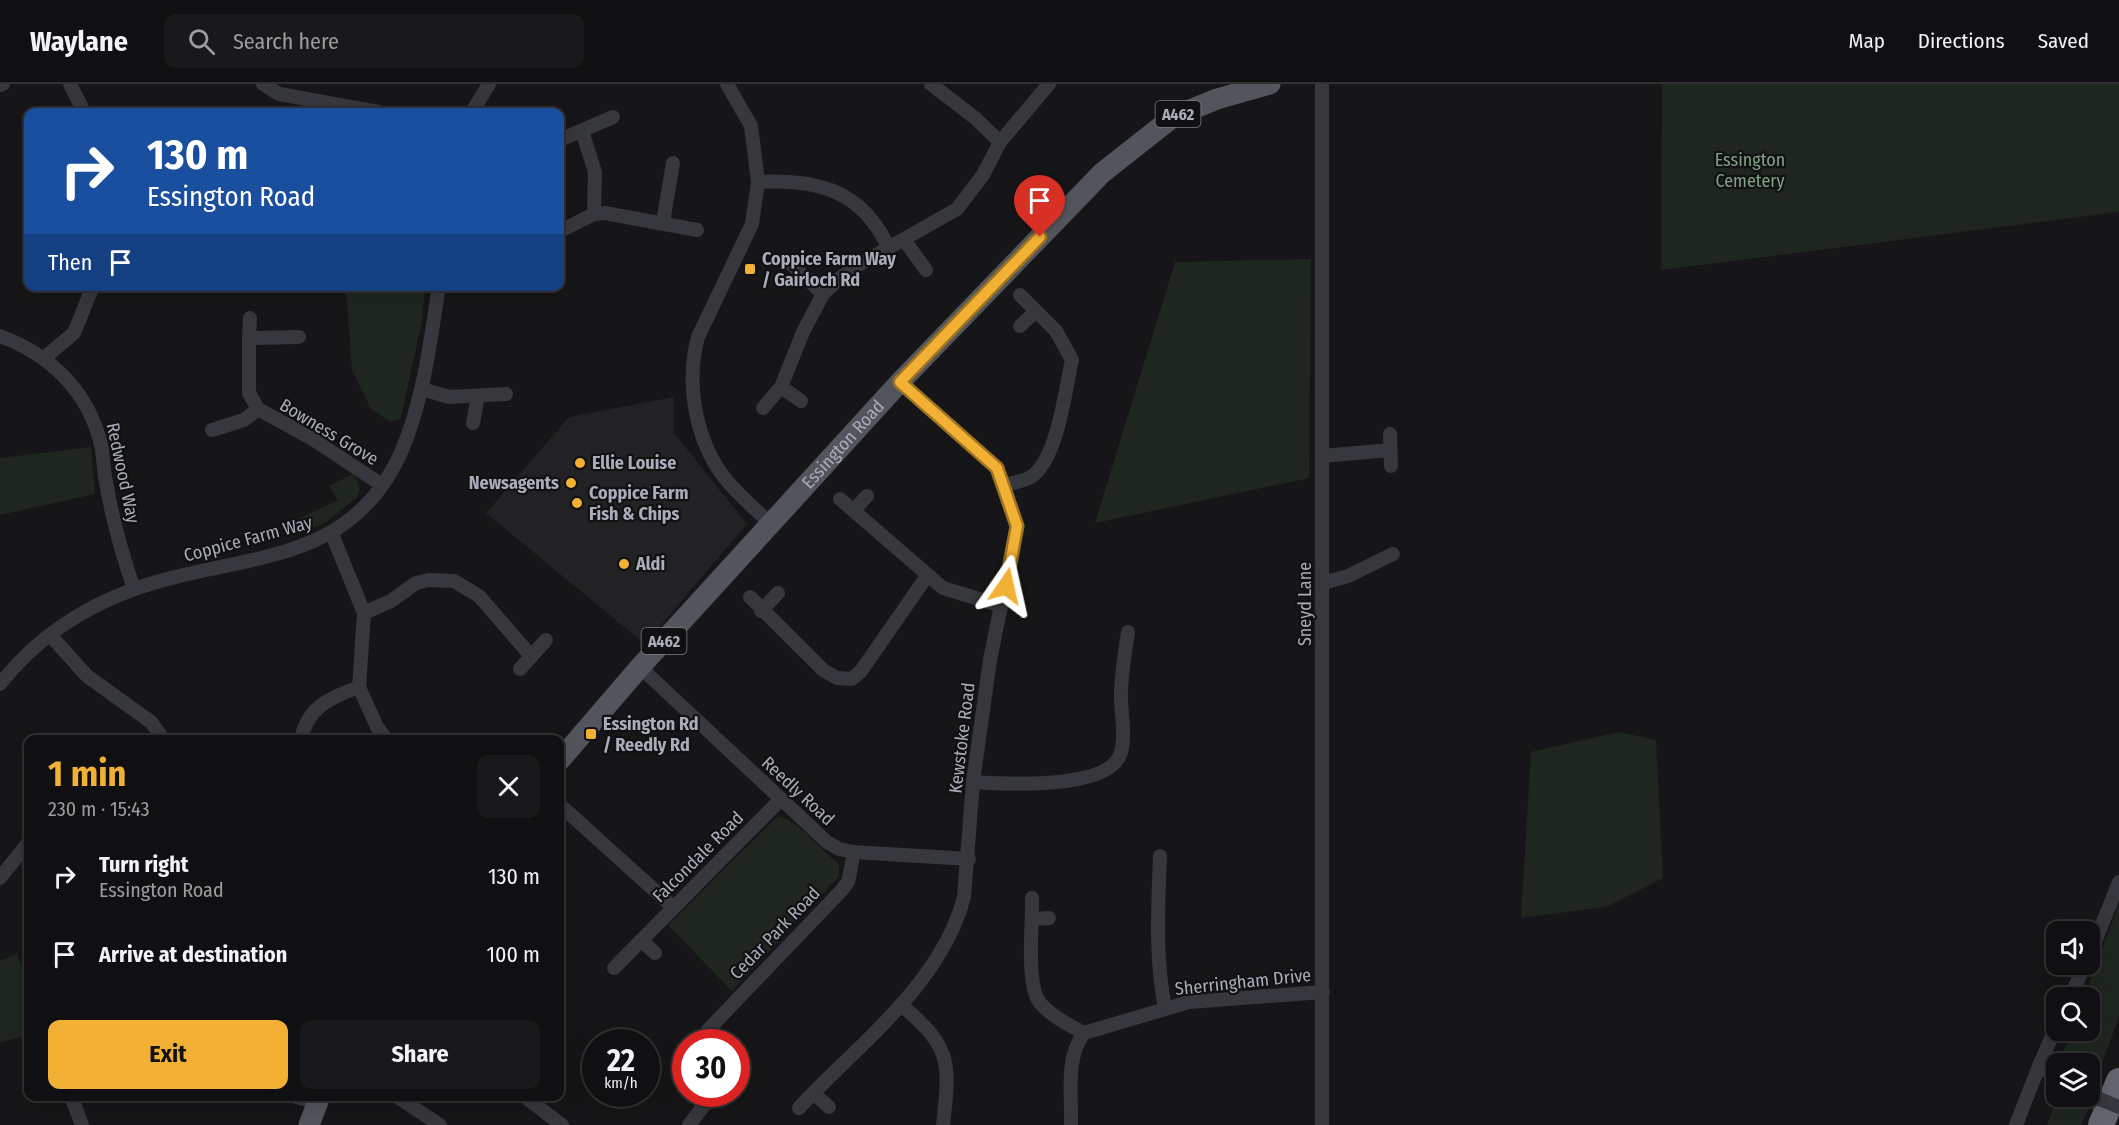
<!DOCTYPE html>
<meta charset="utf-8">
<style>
:root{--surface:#101012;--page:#19191b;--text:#f1f3f6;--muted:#9c9d9f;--line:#303032;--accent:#f2b134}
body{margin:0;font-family:"Fira Sans Condensed",sans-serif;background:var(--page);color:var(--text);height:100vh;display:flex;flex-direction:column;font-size:22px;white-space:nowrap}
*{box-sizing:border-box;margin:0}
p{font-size:20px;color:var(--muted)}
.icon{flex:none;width:33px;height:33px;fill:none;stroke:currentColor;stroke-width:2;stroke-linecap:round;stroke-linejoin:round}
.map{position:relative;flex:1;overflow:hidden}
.sheet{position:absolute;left:24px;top:651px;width:540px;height:366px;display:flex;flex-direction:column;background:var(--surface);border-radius:12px;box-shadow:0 6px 24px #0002,0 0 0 2px var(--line)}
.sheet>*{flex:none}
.hud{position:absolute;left:24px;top:24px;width:540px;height:183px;border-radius:12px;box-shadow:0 6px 24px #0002,0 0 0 2px var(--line);background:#1a4fa0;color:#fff;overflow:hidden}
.buttons{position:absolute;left:2046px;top:837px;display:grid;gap:12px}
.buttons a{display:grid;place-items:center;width:54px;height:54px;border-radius:12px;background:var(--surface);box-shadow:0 6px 24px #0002,0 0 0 2px var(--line);font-size:30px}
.speed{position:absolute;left:582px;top:945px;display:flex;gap:12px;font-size:30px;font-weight:700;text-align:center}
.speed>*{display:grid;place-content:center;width:78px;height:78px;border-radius:50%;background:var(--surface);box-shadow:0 6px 24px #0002,0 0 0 2px var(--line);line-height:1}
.speed small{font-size:15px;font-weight:400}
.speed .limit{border:9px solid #d22;background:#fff;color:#111}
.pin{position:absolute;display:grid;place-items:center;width:51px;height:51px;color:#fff;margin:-62px -26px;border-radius:50% 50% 50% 0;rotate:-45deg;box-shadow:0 0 6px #0007}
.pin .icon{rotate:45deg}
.me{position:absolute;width:66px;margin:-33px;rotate:11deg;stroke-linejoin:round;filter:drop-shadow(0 0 4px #0008)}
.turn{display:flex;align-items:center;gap:21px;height:126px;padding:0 24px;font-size:27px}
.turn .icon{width:78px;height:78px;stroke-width:2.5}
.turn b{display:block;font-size:42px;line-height:51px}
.then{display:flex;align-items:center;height:57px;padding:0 24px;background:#0003;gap:12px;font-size:22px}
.round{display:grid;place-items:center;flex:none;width:63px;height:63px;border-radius:12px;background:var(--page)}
.overview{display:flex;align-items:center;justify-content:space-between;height:102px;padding:0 24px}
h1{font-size:36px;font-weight:700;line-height:45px;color:var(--accent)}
.cta{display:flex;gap:12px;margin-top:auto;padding:12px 24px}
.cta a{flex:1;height:69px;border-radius:12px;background:var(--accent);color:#111;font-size:24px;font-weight:700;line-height:69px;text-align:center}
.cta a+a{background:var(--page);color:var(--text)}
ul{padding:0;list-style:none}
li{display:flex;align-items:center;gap:18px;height:78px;padding:0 24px}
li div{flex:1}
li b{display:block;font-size:22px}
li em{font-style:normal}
header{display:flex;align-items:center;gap:36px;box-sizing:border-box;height:84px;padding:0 30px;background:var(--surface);border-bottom:2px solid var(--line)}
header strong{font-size:28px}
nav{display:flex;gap:33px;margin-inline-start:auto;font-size:21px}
.search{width:420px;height:54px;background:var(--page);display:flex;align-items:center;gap:15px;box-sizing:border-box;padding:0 21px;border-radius:12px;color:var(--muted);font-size:22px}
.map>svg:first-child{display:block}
.built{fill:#222225}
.green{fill:#1e261f}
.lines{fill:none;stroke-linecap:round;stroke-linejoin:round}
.street{stroke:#37383d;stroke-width:14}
.primary{stroke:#53555c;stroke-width:21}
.highway{stroke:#63666e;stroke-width:26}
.street-bridge{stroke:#37383d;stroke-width:14}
.route-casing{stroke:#9d7322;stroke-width:15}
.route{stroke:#f2b134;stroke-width:10}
.poi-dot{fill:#f2b134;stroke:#111113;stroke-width:2}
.labels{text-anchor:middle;stroke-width:4.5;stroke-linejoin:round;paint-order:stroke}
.shield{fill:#111113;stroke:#7b7e86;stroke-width:1.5}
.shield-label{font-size:16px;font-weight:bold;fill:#a8adb8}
.park-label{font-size:18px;fill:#7fa381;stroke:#111113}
.poi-label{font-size:18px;font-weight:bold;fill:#a8adb8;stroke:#111113;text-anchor:start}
.street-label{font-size:18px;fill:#a8adb8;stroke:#111113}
</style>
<header>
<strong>Waylane</strong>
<div class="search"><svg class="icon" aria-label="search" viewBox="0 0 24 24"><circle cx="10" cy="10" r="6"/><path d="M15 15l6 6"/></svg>Search here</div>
<nav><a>Map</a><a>Directions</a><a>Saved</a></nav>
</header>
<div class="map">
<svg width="2119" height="1041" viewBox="0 0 2119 1041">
<rect width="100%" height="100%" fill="#161618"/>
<polygon class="built" points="674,313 674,349 747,440 645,560 486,429 569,333"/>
<g class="green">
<polygon points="1662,0 2119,0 2119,128 1661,186"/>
<polygon points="1311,175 1309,394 1095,439 1175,178"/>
<polygon points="346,203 425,203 422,237 401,334 391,338 371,325 352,286"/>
<polygon points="91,363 95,410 0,431 0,374"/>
<path d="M353,390C358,399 363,404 357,413L325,439L291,452L288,440L338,416L329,402Z"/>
<polygon points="1619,648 1656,656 1663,794 1606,823 1521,834 1531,668"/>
<path d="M778,732C796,735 822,767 839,780V792L732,907L668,841Z"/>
<polygon points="2119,820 2119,933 2094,1001 2090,999 2090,980 2059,979 2071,947 2090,946 2090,914 2084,913"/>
<polygon points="17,869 28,902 28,952 0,958 0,877"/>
<polygon points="2058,1013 2089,1023 2081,1041 2047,1041"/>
</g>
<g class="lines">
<g class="street">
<polyline points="70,0 84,28"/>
<polyline points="263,0 279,10 378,28"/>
<path d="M727,0L751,42L758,98L752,140L698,253C685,301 696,360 728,398C741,413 757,427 771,440"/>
<polyline points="931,0 975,34 1000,58"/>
<polyline points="0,1 3,0"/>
<polyline points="472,28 489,0"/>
<polyline points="582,47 595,88 594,130"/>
<polyline points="562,55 613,33"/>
<path d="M758,98C817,95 863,106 889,165"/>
<polyline points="663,138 673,79"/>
<polyline points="560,147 594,130 605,129 697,146"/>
<polyline points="905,157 926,186"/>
<polyline points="790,179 823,210"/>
<polyline points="250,234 249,254 299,253"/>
<polyline points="1020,242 1036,227"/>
<path d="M0,252C49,270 87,306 100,357C104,370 103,385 106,398C112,434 122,470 134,505"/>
<polyline points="249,254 249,309 258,325 311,354 382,401"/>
<polyline points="44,274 74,249 93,202"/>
<polyline points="781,303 801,317"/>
<polyline points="422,305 449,313 506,310"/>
<polyline points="763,324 781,303 803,248 823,210 840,194 860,180 957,125 983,91 1000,58 1049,0"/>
<polyline points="473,339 478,312"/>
<polyline points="212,346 244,336 258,325"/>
<polyline points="1390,350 1391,382"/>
<polyline points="1322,372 1390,366"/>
<path d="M1004,401C1012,399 1024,397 1031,393C1058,375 1065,306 1072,276L1056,247L1020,211"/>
<polyline points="840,415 943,504 1002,522"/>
<polyline points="854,426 867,412"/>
<polyline points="332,450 364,529 359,603 377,643 387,656"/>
<polyline points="1323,499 1348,492 1393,470"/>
<polyline points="750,513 823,586 837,594 852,595 861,587 927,492"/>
<polyline points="761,527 778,509"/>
<polyline points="364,529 391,517 416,499 429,496 454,497 479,512 531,572"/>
<polyline points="50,551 87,592 151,638 164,656"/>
<polyline points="640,583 827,758 839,765 854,768 969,775"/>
<polyline points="520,585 546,556"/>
<path d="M0,600C34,557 80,525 132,506C235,468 350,487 402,366C424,314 430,258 439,202"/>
<path d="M301,656C307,623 331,613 359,603"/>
<path d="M973,698C1005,700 1106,706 1120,671C1127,653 1120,626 1121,607C1122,587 1125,567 1128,548"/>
<polyline points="560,721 673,823"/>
<path d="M1160,772C1158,824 1155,873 1165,924"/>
<polyline points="0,794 28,759"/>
<path d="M1032,814C1033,838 1025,903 1041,920C1053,933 1069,941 1084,949"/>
<polyline points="1033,835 1049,834"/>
<polyline points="641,856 655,869"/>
<polyline points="2090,870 2119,798"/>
<polyline points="614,884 781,715"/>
<polyline points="2070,914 2085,880"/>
<path d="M901,921C952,963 950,979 943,1041"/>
<polyline points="707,947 841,807 848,798 854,768"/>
<polyline points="2039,982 2056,943"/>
<polyline points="813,1009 829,1023"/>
<polyline points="71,1012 82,1041"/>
<polyline points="293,1012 317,1019"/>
<polyline points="396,1012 440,1041"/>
<polyline points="529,1016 562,1041"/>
<path d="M799,1024C858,960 941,901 964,813L973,698L990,576L1017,442L997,384L900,298"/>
<polyline points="689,1041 705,1020"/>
<path d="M1071,1041C1072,1011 1065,974 1084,949L1189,918L1323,908"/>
<polyline points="1322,1041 1322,0"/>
<polyline points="2016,1041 2039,982 2056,993"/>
</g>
<g class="primary">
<path id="s1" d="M560,676L640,583L900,298L1102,89L1173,33L1217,15L1270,0"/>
<polyline points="309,1041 320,1012"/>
</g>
<polyline class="highway" points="2101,1041 2119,997"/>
<polyline class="street-bridge" points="2090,1011 2119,1023"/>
</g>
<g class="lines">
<g class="route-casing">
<polyline id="route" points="1006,502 1017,442 997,384 900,298 1040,153"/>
</g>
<use href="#route" class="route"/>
</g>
<g class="poi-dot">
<rect x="744" y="179" width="12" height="12" rx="3"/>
<circle cx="580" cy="379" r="6"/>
<circle cx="571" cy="399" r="6"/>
<circle cx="577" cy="419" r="6"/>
<circle cx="624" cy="480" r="6"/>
<rect x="585" y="644" width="12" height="12" rx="3"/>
</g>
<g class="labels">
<g class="shield">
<rect x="1155.5" y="17" width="45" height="26" rx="4.5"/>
<rect x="641.5" y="544" width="45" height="26" rx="4.5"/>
</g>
<g class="shield-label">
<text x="1178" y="36">A462</text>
<text x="664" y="563">A462</text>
</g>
<g class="park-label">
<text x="1750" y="82">Essington<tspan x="1750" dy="21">Cemetery</tspan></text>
</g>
<g class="poi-label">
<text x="762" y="181">Coppice Farm Way<tspan x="762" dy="21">/ Gairloch Rd</tspan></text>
<text x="592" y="385">Ellie Louise</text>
<text x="559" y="405" text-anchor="end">Newsagents</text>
<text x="589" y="415">Coppice Farm<tspan x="589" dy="21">Fish &amp; Chips</tspan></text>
<text x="636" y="486">Aldi</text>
<text x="603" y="646">Essington Rd<tspan x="603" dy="21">/ Reedly Rd</tspan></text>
</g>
<g class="street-label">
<text transform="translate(329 348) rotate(31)" y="6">Bowness Grove</text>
<text dy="6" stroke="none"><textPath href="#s1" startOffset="424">Essington Road</textPath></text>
<text transform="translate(123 389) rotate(78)" y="6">Redwood Way</text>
<text transform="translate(248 455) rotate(-15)" y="6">Coppice Farm Way</text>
<text transform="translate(1305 520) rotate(-90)" y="6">Sneyd Lane</text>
<text transform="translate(962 654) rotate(-83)" y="6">Kewstoke Road</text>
<text transform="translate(798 707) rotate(43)" y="6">Reedly Road</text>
<text transform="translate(698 773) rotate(-45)" y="6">Falcondale Road</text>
<text transform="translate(775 849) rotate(-46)" y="6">Cedar Park Road</text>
<text transform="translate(1243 898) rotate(-6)" y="6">Sherringham Drive</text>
</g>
</g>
</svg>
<div class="buttons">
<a><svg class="icon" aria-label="sound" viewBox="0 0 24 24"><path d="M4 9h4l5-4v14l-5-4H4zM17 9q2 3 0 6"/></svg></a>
<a><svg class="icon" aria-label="search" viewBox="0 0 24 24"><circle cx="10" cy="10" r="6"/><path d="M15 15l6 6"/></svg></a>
<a><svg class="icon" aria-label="layers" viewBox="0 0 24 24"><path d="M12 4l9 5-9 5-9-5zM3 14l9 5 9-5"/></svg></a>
</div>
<div class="speed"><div>22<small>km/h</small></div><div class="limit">30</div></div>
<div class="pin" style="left:1040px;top:153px;background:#d93025"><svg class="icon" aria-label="arrive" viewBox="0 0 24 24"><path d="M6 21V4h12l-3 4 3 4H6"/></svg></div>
<svg class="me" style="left:1006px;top:502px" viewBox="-20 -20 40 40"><path d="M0-17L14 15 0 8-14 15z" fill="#f2b134" stroke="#fff" stroke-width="4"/></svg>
<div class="hud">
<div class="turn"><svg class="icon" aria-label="right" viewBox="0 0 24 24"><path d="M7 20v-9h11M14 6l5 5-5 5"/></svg><div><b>130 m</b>Essington Road</div></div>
<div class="then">Then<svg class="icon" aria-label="arrive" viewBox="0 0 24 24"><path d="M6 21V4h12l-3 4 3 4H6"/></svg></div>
</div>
<section class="sheet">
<div class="overview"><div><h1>1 min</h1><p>230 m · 15:43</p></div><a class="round"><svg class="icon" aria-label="close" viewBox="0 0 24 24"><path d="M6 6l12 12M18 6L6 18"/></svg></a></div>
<ul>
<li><svg class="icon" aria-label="right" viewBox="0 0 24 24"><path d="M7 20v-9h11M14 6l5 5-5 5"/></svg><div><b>Turn right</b><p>Essington Road</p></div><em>130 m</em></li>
<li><svg class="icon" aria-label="arrive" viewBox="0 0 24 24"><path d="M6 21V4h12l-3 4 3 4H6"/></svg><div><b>Arrive at destination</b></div><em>100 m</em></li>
</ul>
<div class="cta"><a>Exit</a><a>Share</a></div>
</section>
</div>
